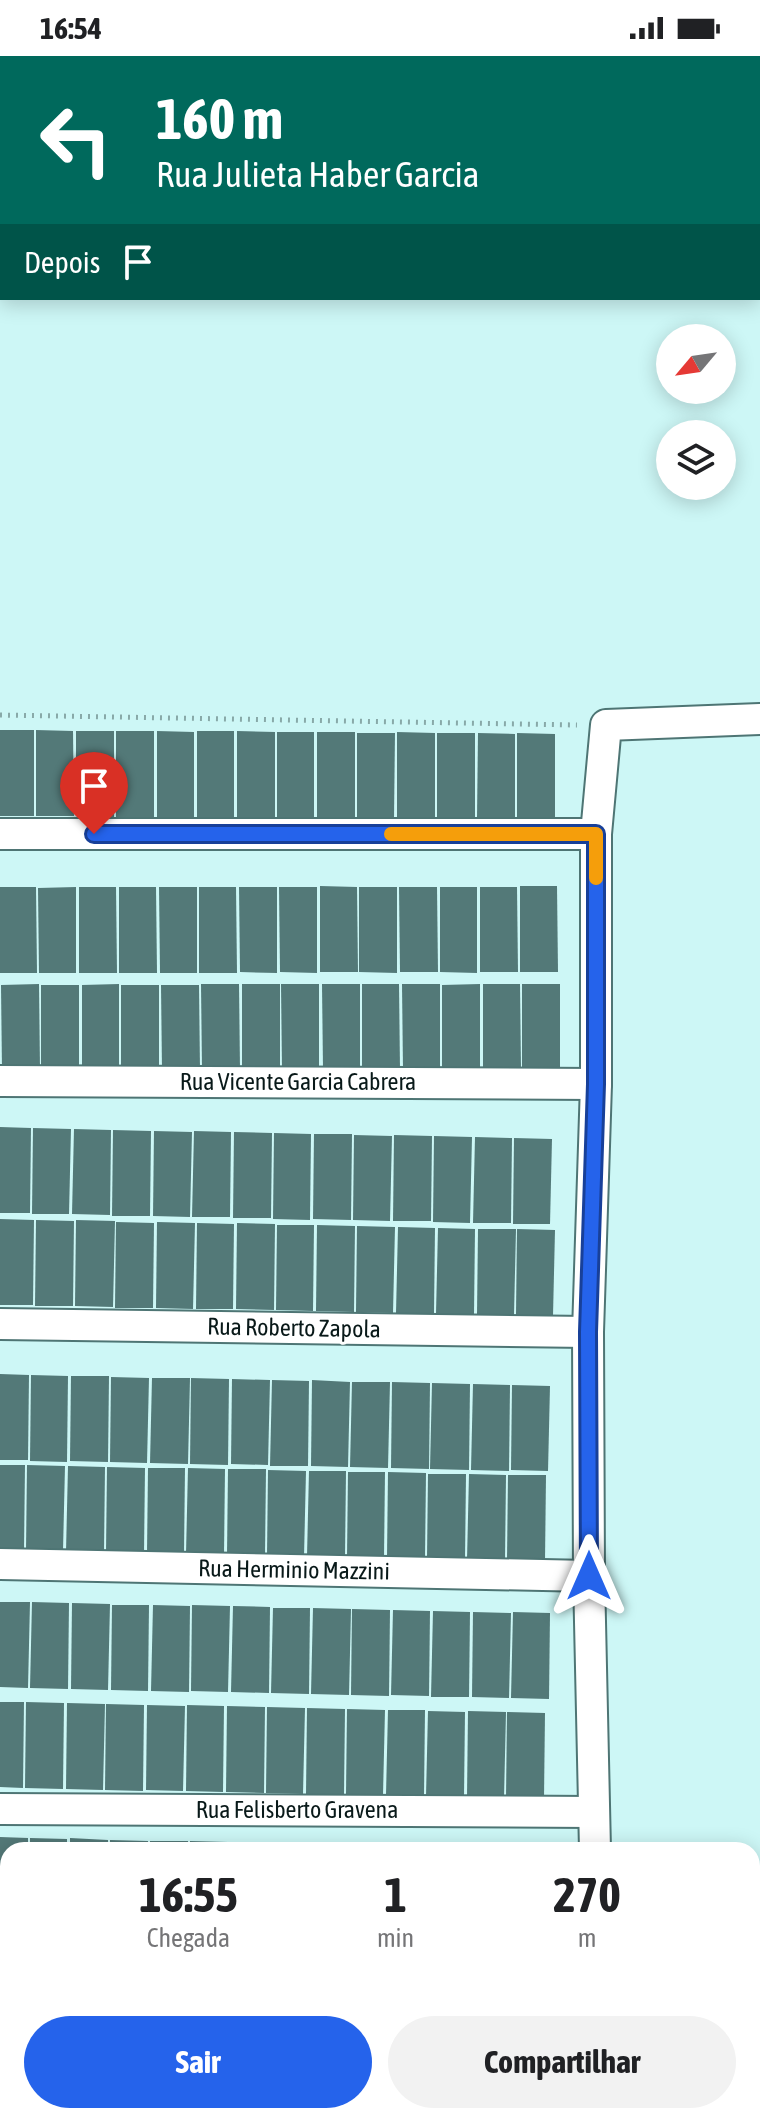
<!DOCTYPE html>
<html lang="pt">
<style>
:root{--surface:#fff;--page:#f2f2f2;--text:#202124;--muted:#757577;--accent:#2563eb}
body{margin:0;font-family:"Asap Condensed",sans-serif;background:var(--page);color:var(--text);height:100vh;display:flex;flex-direction:column;font-size:30px;white-space:nowrap}
*{box-sizing:border-box;margin:0}
p{font-size:26px;color:var(--muted)}
.icon{flex:none;width:44px;height:44px;fill:none;stroke:currentColor;stroke-width:2;stroke-linecap:round;stroke-linejoin:round}
.map{position:relative;flex:1;overflow:hidden}
.panel{position:absolute;left:0px;top:1786px;width:760px;height:282px;display:flex;flex-direction:column;background:var(--surface);border-radius:24px 24px 0 0;box-shadow:0 4px 20px #0003}
.panel>*{flex:none}
.top-card{position:absolute;left:0px;top:0px;width:760px;height:244px;box-shadow:0 4px 20px #0003;background:#00695c;color:#fff;overflow:hidden}
.needle{width:52px;rotate:241deg}
.tools{position:absolute;left:656px;top:268px;display:grid;gap:16px}
.tools a{display:grid;place-items:center;width:80px;height:80px;border-radius:50%;background:var(--surface);box-shadow:0 4px 20px #0003;font-size:40px}
.pin{position:absolute;display:grid;place-items:center;width:68px;height:68px;color:#fff;margin:-82px -34px;border-radius:50% 50% 50% 0;rotate:-45deg;box-shadow:0 0 8px #0007}
.pin .icon{rotate:45deg}
.me{position:absolute;width:88px;margin:-44px;rotate:0deg;stroke-linejoin:round;filter:drop-shadow(0 0 6px #0008)}
.turn{display:flex;align-items:center;gap:28px;height:168px;padding:0 24px;font-size:36px}
.turn .icon{width:104px;height:104px;stroke-width:2.5}
.turn b{display:block;font-size:56px;line-height:68px}
.then{display:flex;align-items:center;height:76px;padding:0 24px;background:#0003;gap:16px;font-size:30px}
.eta{display:flex;justify-content:space-evenly;align-items:center;height:136px;text-align:center}
.eta b{font-size:48px;font-weight:700;line-height:56px}
.button{display:flex;gap:16px;margin-top:auto;padding:16px 24px}
.button a{flex:1;height:92px;border-radius:48px;background:var(--accent);color:#fff;font-size:32px;font-weight:700;line-height:92px;text-align:center}
.button a+a{background:var(--page);color:var(--text)}
.status{display:flex;justify-content:space-between;align-items:center;height:56px;padding:0 40px;background:var(--surface);direction:ltr}
.status svg{height:22px;fill:currentColor}
.map>svg:first-child{display:block}
.building{fill:#537978}
.lines{fill:none;stroke-linecap:round;stroke-linejoin:round}
.minor-casing{stroke:#4e7574;stroke-width:34}
.path{stroke:#88a9a8;stroke-width:5;stroke-dasharray:2 6;stroke-linecap:butt}
.minor{stroke:#fff;stroke-width:30}
.route-casing{stroke:#184099;stroke-width:20}
.route{stroke:#2563eb;stroke-width:14}
.slow{stroke:#f59e0b;stroke-width:14}
.labels{text-anchor:middle;stroke-width:6;stroke-linejoin:round;paint-order:stroke}
.street-label{font-size:24px;fill:#091919;stroke:#fff}
</style>
<div class="status"><b>16:54</b><svg viewBox="0 0 49 12"><path d="M0 12V9h3v3zM5 12V6h3v6zM10 12V3h3v9zM15 12V0h3v12zM26 1h20v11H26zM47 4h2v5h-2z"/></svg></div>
<div class="map">
<svg width="760" height="2067" viewBox="0 0 760 2067">
<rect width="100%" height="100%" fill="#cdf7f6"/>
<g class="building">
<rect x="0" y="674" width="34" height="86"/>
<polygon points="36,674 73,675 74,760 36,760"/>
<polygon points="76,675 114,675 114,761 76,760"/>
<rect x="116" y="675" width="38" height="86"/>
<polygon points="157,675 194,676 194,761 157,761"/>
<rect x="197" y="675" width="37" height="86"/>
<polygon points="237,675 275,676 275,761 237,761"/>
<rect x="277" y="676" width="37" height="86"/>
<rect x="317" y="676" width="38" height="86"/>
<polygon points="397,676 435,677 435,763 397,762"/>
<polygon points="357,677 395,677 394,762 357,762"/>
<rect x="437" y="677" width="38" height="86"/>
<polygon points="478,677 515,678 515,763 477,763"/>
<polygon points="517,677 555,678 555,763 517,763"/>
<polygon points="320,830 357,831 358,916 320,916"/>
<polygon points="520,830 557,830 558,916 520,916"/>
<polygon points="0,831 36,831 37,917 0,917"/>
<polygon points="76,831 76,917 39,917 38,832"/>
<polygon points="79,831 116,831 117,917 79,917"/>
<polygon points="119,831 156,831 157,917 119,917"/>
<polygon points="159,831 197,831 197,917 160,917"/>
<polygon points="199,831 236,831 237,917 199,917"/>
<polygon points="239,831 277,831 277,917 240,916"/>
<polygon points="279,831 317,831 317,917 280,916"/>
<polygon points="359,831 397,831 397,917 359,916"/>
<polygon points="399,831 437,831 438,916 400,916"/>
<polygon points="440,831 477,831 477,917 440,916"/>
<polygon points="480,831 517,831 518,916 480,916"/>
<polygon points="39,928 40,1014 2,1014 1,929"/>
<polygon points="119,928 119,1014 82,1014 82,929"/>
<polygon points="201,928 239,928 240,1014 202,1014"/>
<rect x="242" y="928" width="38" height="86"/>
<polygon points="281,928 319,928 319,1014 282,1014"/>
<polygon points="322,928 360,928 360,1014 323,1013"/>
<polygon points="362,928 399,928 400,1014 362,1014"/>
<polygon points="402,928 440,928 440,1014 403,1014"/>
<polygon points="480,928 480,1014 442,1014 442,929"/>
<polygon points="483,928 520,928 521,1014 483,1014"/>
<polygon points="522,928 560,928 560,1013 522,1014"/>
<polygon points="41,929 79,929 79,1014 41,1015"/>
<polygon points="121,929 159,929 159,1014 121,1015"/>
<polygon points="161,929 199,929 200,1014 162,1014"/>
<polygon points="0,1071 31,1072 30,1157 0,1157"/>
<polygon points="33,1072 71,1073 69,1158 32,1158"/>
<polygon points="74,1073 111,1074 110,1159 72,1158"/>
<polygon points="113,1074 151,1075 150,1160 112,1160"/>
<polygon points="154,1075 192,1076 190,1161 153,1160"/>
<polygon points="194,1075 231,1076 230,1161 192,1161"/>
<polygon points="234,1076 272,1077 271,1162 233,1162"/>
<polygon points="274,1077 311,1078 310,1164 273,1163"/>
<polygon points="314,1078 352,1078 351,1164 313,1163"/>
<polygon points="354,1079 392,1080 390,1165 353,1164"/>
<polygon points="394,1079 432,1080 431,1165 393,1165"/>
<polygon points="434,1080 472,1081 470,1167 433,1166"/>
<polygon points="475,1081 512,1082 511,1167 473,1167"/>
<polygon points="514,1082 552,1083 550,1168 513,1168"/>
<polygon points="0,1163 34,1164 33,1249 0,1249"/>
<polygon points="36,1164 74,1165 73,1250 35,1250"/>
<polygon points="76,1164 115,1165 113,1251 75,1250"/>
<polygon points="116,1166 154,1167 153,1252 115,1252"/>
<polygon points="157,1166 195,1167 193,1253 156,1252"/>
<polygon points="197,1167 234,1168 233,1253 196,1253"/>
<polygon points="237,1167 275,1168 274,1254 236,1253"/>
<polygon points="277,1169 314,1169 313,1255 276,1254"/>
<polygon points="317,1169 355,1170 354,1256 316,1255"/>
<polygon points="357,1170 395,1171 393,1257 356,1256"/>
<polygon points="398,1171 435,1172 434,1257 396,1257"/>
<polygon points="438,1172 475,1173 474,1259 436,1258"/>
<polygon points="478,1173 516,1173 514,1259 477,1259"/>
<polygon points="517,1173 555,1174 553,1260 516,1259"/>
<polygon points="0,1318 29,1319 28,1404 0,1404"/>
<polygon points="31,1319 68,1320 67,1406 30,1405"/>
<polygon points="71,1320 109,1320 108,1406 70,1405"/>
<polygon points="111,1321 149,1322 147,1407 110,1406"/>
<polygon points="152,1322 190,1322 188,1408 150,1407"/>
<polygon points="191,1322 229,1323 228,1409 190,1408"/>
<polygon points="232,1323 270,1324 268,1409 231,1408"/>
<polygon points="272,1324 309,1325 308,1410 270,1410"/>
<polygon points="312,1324 350,1326 348,1411 311,1410"/>
<polygon points="352,1326 390,1326 388,1412 350,1411"/>
<polygon points="392,1326 430,1327 429,1413 391,1412"/>
<polygon points="432,1327 470,1328 469,1414 430,1413"/>
<polygon points="473,1328 510,1329 509,1415 471,1414"/>
<polygon points="512,1329 550,1330 548,1415 511,1414"/>
<polygon points="0,1409 25,1409 24,1495 0,1494"/>
<polygon points="27,1409 65,1410 63,1495 26,1495"/>
<polygon points="68,1410 105,1411 104,1496 66,1496"/>
<polygon points="107,1411 145,1412 144,1498 106,1497"/>
<polygon points="148,1412 185,1412 184,1498 147,1497"/>
<polygon points="188,1412 225,1413 224,1499 186,1498"/>
<polygon points="228,1413 266,1413 265,1499 227,1499"/>
<polygon points="268,1414 306,1415 304,1501 267,1500"/>
<polygon points="309,1415 346,1415 345,1501 307,1500"/>
<polygon points="348,1416 385,1416 384,1502 347,1502"/>
<polygon points="388,1416 426,1417 425,1503 387,1502"/>
<polygon points="428,1418 466,1418 465,1504 427,1503"/>
<polygon points="469,1418 506,1419 505,1505 467,1504"/>
<polygon points="508,1419 546,1419 545,1505 507,1504"/>
<polygon points="0,1546 30,1546 28,1632 0,1631"/>
<polygon points="32,1546 69,1547 68,1633 30,1632"/>
<polygon points="72,1547 110,1548 108,1634 71,1633"/>
<polygon points="112,1549 149,1549 148,1635 111,1634"/>
<polygon points="153,1549 190,1550 189,1636 151,1635"/>
<polygon points="192,1549 230,1550 228,1636 191,1635"/>
<polygon points="233,1550 270,1551 269,1637 231,1636"/>
<polygon points="273,1552 310,1552 309,1638 271,1637"/>
<polygon points="313,1552 351,1553 349,1639 311,1638"/>
<polygon points="352,1553 390,1554 389,1640 351,1639"/>
<polygon points="393,1554 430,1555 429,1640 391,1639"/>
<polygon points="433,1555 470,1556 469,1641 431,1641"/>
<polygon points="473,1556 511,1557 509,1642 472,1641"/>
<polygon points="513,1556 550,1557 549,1643 511,1642"/>
<polygon points="0,1646 24,1646 23,1732 0,1731"/>
<polygon points="26,1646 64,1647 63,1733 25,1732"/>
<polygon points="67,1647 105,1648 103,1734 66,1733"/>
<polygon points="106,1648 144,1649 143,1735 105,1734"/>
<polygon points="147,1649 185,1650 183,1735 146,1734"/>
<polygon points="187,1649 224,1650 223,1736 186,1735"/>
<polygon points="227,1650 265,1651 264,1737 226,1736"/>
<polygon points="267,1651 305,1652 303,1738 266,1737"/>
<polygon points="307,1652 345,1653 344,1738 306,1738"/>
<polygon points="347,1653 385,1654 383,1739 346,1738"/>
<polygon points="388,1654 425,1654 424,1740 386,1739"/>
<polygon points="428,1655 465,1656 464,1741 426,1740"/>
<polygon points="468,1655 506,1656 504,1742 467,1741"/>
<polygon points="507,1656 545,1657 544,1742 506,1742"/>
<polygon points="0,1781 28,1782 28,1794 8,1794 8,1867 0,1867"/>
<polygon points="30,1782 67,1783 67,1794 30,1794"/>
<polygon points="70,1782 108,1784 108,1794 70,1794"/>
<polygon points="110,1784 148,1785 148,1794 110,1794"/>
<rect x="150" y="1785" width="38" height="9"/>
<polygon points="190,1785 228,1786 228,1794 190,1794"/>
<rect x="231" y="1786" width="37" height="8"/>
<polygon points="271,1787 308,1788 308,1794 271,1794"/>
<polygon points="311,1788 349,1788 348,1794 311,1794"/>
<rect x="350" y="1789" width="38" height="5"/>
<polygon points="391,1789 429,1790 429,1794 391,1794"/>
<rect x="431" y="1791" width="63" height="3"/>
</g>
<g class="lines">
<g class="minor-casing">
<g id="minor">
<polyline points="0,778 596,778"/>
<polyline points="0,1025 596,1028"/>
<polyline points="0,1268 588,1276"/>
<polyline points="0,1508 589,1520"/>
<polyline points="0,1753 594,1756"/>
<polyline points="595,1794 589,1520 588,1276 596,1028 596,778 606,669 760,663"/>
</g>
</g>
<g class="path">
<polyline points="0,659 577,669"/>
<polyline points="0,1887 8,1887"/>
</g>
<use href="#minor" class="minor"/>
</g>
<g class="lines">
<g class="route-casing">
<polyline id="route" points="94,778 596,778 596,1028 588,1276 589,1520"/>
</g>
<use href="#route" class="route"/>
<polyline class="slow" points="391,778 596,778 596,822"/>
</g>
<g class="labels">
<g class="street-label">
<text x="298" y="1034">Rua Vicente Garcia Cabrera</text>
<text transform="translate(294 1272) rotate(1)" y="8">Rua Roberto Zapola</text>
<text transform="translate(294 1514) rotate(1)" y="8">Rua Herminio Mazzini</text>
<text x="297" y="1762">Rua Felisberto Gravena</text>
</g>
</g>
</svg>
<div class="tools">
<a><svg class="needle" viewBox="-14 -14 28 28"><path d="M0-13l5 13h-10z" fill="#e53935"/><path d="M0 13l5-13h-10z" fill="#757577"/></svg></a>
<a><svg class="icon" aria-label="layers" viewBox="0 0 24 24"><path d="M12 4l9 5-9 5-9-5zM3 14l9 5 9-5"/></svg></a>
</div>
<div class="pin" style="left:94px;top:778px;background:#d93025"><svg class="icon" aria-label="arrive" viewBox="0 0 24 24"><path d="M6 21V4h12l-3 4 3 4H6"/></svg></div>
<svg class="me" style="left:589px;top:1520px" viewBox="-20 -20 40 40"><path d="M0-17L14 15 0 8-14 15z" fill="#2563eb" stroke="#fff" stroke-width="4"/></svg>
<div class="top-card">
<div class="turn"><svg class="icon" aria-label="left" viewBox="0 0 24 24"><path d="M17 20v-9H6M10 6l-5 5 5 5"/></svg><div><b>160 m</b>Rua Julieta Haber Garcia</div></div>
<div class="then">Depois<svg class="icon" aria-label="arrive" viewBox="0 0 24 24"><path d="M6 21V4h12l-3 4 3 4H6"/></svg></div>
</div>
<section class="panel">
<div class="eta">
<div><b>16:55</b><p>Chegada</p></div>
<div><b>1</b><p>min</p></div>
<div><b>270</b><p>m</p></div>
</div>
<div class="button"><a>Sair</a><a>Compartilhar</a></div>
</section>
</div>
